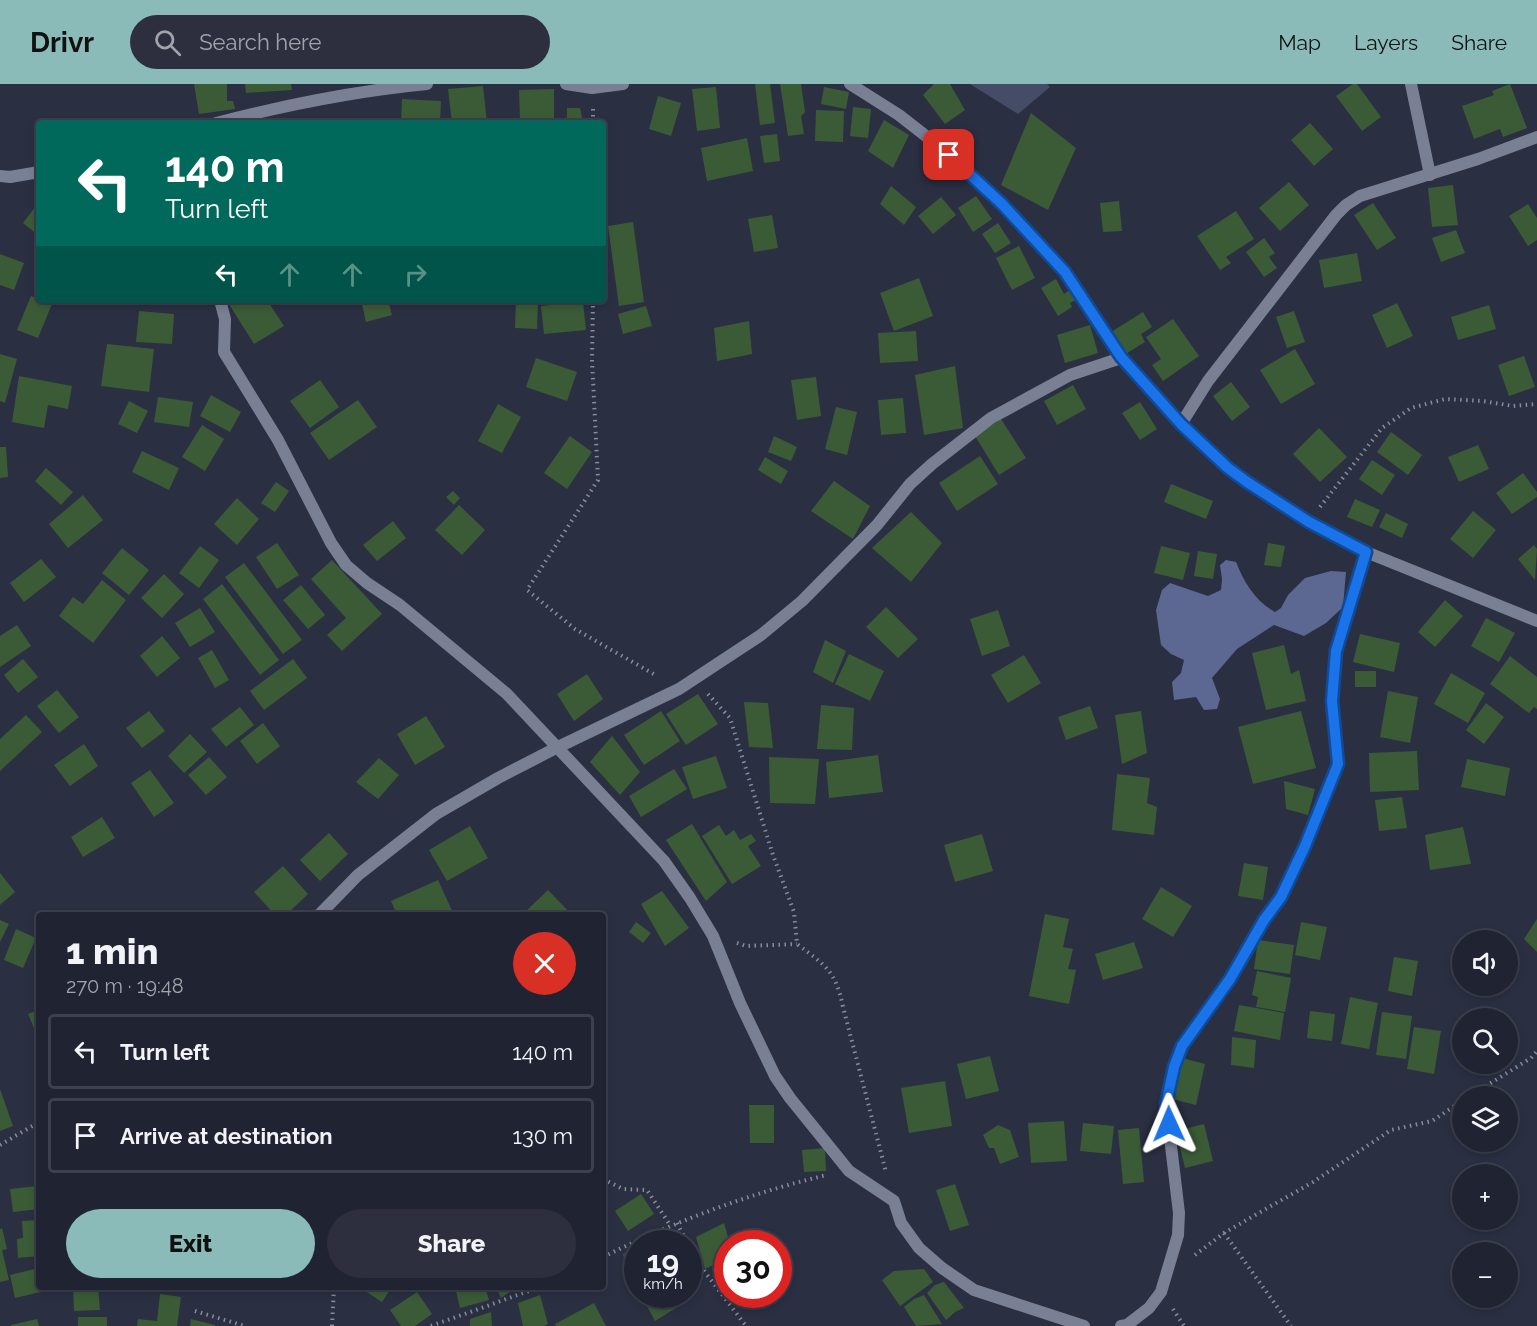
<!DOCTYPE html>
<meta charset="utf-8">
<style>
:root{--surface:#202332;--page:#2d2f3e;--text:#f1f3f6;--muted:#a2a4ac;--line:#3d404d;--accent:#8bbbb9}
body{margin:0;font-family:Raleway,sans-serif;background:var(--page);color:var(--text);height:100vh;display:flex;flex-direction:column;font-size:22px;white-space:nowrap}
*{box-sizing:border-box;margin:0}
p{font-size:20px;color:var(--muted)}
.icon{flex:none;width:33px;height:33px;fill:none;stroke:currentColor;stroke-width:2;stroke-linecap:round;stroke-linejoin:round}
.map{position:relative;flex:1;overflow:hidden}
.details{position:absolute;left:36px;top:828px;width:570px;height:378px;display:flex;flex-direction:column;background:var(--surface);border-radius:6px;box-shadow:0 3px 9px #0003,0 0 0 2px var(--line)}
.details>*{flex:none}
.hud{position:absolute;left:36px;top:36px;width:570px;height:183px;border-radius:6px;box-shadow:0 3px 9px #0003,0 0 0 2px var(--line);background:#00695c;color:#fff;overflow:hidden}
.controls{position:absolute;left:1452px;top:846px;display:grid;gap:12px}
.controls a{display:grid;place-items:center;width:66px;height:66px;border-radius:50%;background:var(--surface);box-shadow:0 3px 9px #0003,0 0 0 2px var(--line);font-size:30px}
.speed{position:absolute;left:624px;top:1146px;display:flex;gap:12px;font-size:30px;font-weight:700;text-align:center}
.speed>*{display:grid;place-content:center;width:78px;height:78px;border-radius:50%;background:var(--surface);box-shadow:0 3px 9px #0003,0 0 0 2px var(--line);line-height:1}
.speed small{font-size:15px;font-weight:400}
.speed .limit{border:9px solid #d22;background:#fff;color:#111}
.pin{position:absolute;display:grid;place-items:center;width:51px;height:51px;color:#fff;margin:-26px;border-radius:12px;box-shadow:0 3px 9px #0006}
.me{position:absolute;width:66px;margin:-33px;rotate:359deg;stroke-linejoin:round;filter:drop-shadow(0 0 4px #0008)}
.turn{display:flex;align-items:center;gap:21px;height:126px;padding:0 30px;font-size:27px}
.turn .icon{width:78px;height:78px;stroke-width:2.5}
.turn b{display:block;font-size:42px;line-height:51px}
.lanes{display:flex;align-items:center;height:57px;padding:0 30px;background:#0003;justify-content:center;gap:30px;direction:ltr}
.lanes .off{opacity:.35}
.round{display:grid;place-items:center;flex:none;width:63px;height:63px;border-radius:32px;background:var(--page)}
.overview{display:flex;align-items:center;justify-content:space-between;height:102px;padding:0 30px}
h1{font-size:36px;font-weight:800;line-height:45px}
.button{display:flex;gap:12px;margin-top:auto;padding:12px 30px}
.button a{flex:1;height:69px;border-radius:36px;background:var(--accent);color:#111;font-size:24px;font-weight:800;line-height:69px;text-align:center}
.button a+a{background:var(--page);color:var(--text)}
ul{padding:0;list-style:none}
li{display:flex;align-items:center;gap:18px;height:75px;margin:0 12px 9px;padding:0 18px;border:3px solid var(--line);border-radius:6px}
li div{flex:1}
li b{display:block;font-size:22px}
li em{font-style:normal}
header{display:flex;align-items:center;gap:36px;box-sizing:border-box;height:84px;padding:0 30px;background:var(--accent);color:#111}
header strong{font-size:28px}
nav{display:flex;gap:33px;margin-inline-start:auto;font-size:21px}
.search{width:420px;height:54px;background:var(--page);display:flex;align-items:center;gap:15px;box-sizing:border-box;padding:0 21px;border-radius:33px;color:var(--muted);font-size:22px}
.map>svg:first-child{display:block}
.green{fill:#454c68}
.forest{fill:#5c6792}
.building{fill:#3b5b37}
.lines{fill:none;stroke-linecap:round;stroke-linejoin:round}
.path{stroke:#888d9c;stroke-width:4;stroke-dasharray:1.5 4.5;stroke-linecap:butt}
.minor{stroke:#7a8094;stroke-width:12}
.route-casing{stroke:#114b97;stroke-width:15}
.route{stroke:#1a73e8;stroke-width:10}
</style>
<header>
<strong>Drivr</strong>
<div class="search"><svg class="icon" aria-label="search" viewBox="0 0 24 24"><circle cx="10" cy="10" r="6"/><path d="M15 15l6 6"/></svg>Search here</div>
<nav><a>Map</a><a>Layers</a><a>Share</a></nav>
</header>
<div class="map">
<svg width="1537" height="1242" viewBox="0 0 1537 1242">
<rect width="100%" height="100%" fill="#2a2f42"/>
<polygon class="green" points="970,0 1047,0 1050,3 1018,30"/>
<path class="forest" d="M1226,476L1236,478C1244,498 1255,517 1275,528L1281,524L1288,511L1305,494L1331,487L1346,488L1343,523L1326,539L1304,552L1274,541L1237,565L1212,594L1220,615L1217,625L1204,626L1196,613L1174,616L1172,598L1181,589L1184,576L1171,570L1161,561L1156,526L1162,506L1170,499L1208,512L1221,506L1222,495L1220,481Z"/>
<g class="building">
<polygon points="194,0 227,0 227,17 233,17 235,25 199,30"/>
<polygon points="245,0 291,0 292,6 246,9"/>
<polygon points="755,0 770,0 775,39 760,41"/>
<polygon points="780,0 801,0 805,28 801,32 804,50 788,52"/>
<polygon points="934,0 950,0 965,26 945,40 923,11"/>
<polygon points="1353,0 1357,0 1381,33 1362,47 1336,12"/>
<polygon points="1510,0 1527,44 1503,53 1500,45 1474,55 1462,22 1494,11 1492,7"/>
<polygon points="483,2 487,39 452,39 448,5"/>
<polygon points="716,3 720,44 697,47 692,5"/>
<polygon points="824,3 849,8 846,25 821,20"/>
<polygon points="554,5 554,38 520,36 519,6"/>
<polygon points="658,12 681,19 671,52 649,45"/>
<polygon points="402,15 441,17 440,39 401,39"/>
<polygon points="853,23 871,25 868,54 850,52"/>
<polygon points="567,24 580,24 583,39 567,39"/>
<polygon points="816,26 844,27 843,58 815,57"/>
<polygon points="1031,29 1076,64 1048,126 1001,101"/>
<polygon points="884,36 909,51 893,84 868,67"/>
<polygon points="1310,39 1333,65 1314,82 1291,56"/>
<polygon points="777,50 780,77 764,79 760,52"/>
<polygon points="747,54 753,87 707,97 701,64"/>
<polygon points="1289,98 1309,121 1280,147 1259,124"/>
<polygon points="1453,101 1458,141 1432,143 1428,104"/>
<polygon points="891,102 916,123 904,141 880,120"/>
<polygon points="976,112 992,135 973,148 958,124"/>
<polygon points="941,113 956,131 933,150 918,132"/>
<polygon points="1119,117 1122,147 1103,148 1100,119"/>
<polygon points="39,118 39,152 23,139"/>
<polygon points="1373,119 1396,154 1377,166 1354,131"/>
<polygon points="1528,120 1537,134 1537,156 1528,162 1509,132"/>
<polygon points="1236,127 1254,155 1226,173 1231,179 1220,186 1197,152"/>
<polygon points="772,131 778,164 754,168 748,135"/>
<polygon points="633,138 644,218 619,222 608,142"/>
<polygon points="998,139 1011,159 995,169 982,150"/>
<polygon points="1456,146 1465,169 1441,178 1432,154"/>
<polygon points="1264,154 1275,169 1269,173 1277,184 1264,193 1246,168"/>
<polygon points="1019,162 1035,194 1012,206 996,174"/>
<polygon points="1357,169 1362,197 1324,204 1319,176"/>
<polygon points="0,170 24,179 14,206 0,201"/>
<polygon points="919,194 933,232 894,247 880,209"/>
<polygon points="1056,195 1064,210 1070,206 1076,216 1070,219 1072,223 1058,232 1041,204"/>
<polygon points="31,212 52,220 38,254 17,246"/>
<polygon points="229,216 267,216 284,242 254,260 227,217"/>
<polygon points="361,216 388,216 392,231 366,238"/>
<polygon points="516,216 538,216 537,245 515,244"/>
<polygon points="583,218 586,246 544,250 541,222"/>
<polygon points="1397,219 1413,252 1387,264 1372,231"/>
<polygon points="1489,221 1496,245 1458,256 1451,233"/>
<polygon points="646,222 652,242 623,250 618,230"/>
<polygon points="139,227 174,230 172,260 136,258"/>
<polygon points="1294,227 1305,258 1287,264 1276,233"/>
<polygon points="1143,228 1152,243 1141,250 1145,258 1124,271 1111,248"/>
<polygon points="1173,235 1199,272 1163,297 1152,281 1161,275 1146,253"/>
<polygon points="749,237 752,270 717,277 714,244"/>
<polygon points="1090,241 1098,269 1065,279 1057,251"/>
<polygon points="916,247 918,277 880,279 878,249"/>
<polygon points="107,260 154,265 149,308 101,302"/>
<polygon points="1295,265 1315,300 1281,320 1260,286"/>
<polygon points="0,270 17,275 5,319 0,317"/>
<polygon points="1524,272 1535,303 1509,312 1498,281"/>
<polygon points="536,274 577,288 567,317 526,303"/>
<polygon points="955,282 963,344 924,351 915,291"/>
<polygon points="19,292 72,302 68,325 48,321 44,344 12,338"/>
<polygon points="816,293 821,332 797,336 791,296"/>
<polygon points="320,296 339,323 310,344 290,317"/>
<polygon points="1231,298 1250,323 1232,337 1213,312"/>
<polygon points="1073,301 1086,325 1057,341 1044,317"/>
<polygon points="211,311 241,328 230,348 200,332"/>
<polygon points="158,313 193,318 189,343 154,338"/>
<polygon points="903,314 906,349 881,351 878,316"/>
<polygon points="358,316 377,343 329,376 310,349"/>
<polygon points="129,317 148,327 137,349 118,340"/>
<polygon points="1140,318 1157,345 1140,356 1122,329"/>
<polygon points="498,320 521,333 502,369 478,357"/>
<polygon points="836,323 857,328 847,371 825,365"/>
<polygon points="1001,335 1026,374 999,391 975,352"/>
<polygon points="202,341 224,355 205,387 182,373"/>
<polygon points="1319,344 1347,373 1320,398 1293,370"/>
<polygon points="1391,348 1422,371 1408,391 1377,368"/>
<polygon points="570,352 592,368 567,405 544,389"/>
<polygon points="774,352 797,363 791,377 768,368"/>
<polygon points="1478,361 1489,385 1459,398 1448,373"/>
<polygon points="0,363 6,363 8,393 0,394"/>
<polygon points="142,367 179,384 169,406 132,388"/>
<polygon points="980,372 998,400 957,427 939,399"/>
<polygon points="765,373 788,387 781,400 758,386"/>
<polygon points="1372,376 1395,391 1382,411 1359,395"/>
<polygon points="46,384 73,408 61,421 35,397"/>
<polygon points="1523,389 1537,408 1537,413 1512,430 1496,409"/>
<polygon points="834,397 870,422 853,455 811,427"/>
<polygon points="276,398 289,407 275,428 261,419"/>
<polygon points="1171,400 1213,417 1206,435 1164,418"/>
<polygon points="453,407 460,414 454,421 446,413"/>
<polygon points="83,411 103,436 68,464 49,440"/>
<polygon points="237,414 259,435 237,461 214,440"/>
<polygon points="1355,415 1380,426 1372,443 1347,433"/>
<polygon points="459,421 485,446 462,471 435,446"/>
<polygon points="1473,427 1496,446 1473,474 1450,455"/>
<polygon points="911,428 942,459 911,498 872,464"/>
<polygon points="1386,429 1408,440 1402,454 1379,443"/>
<polygon points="393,437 406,454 377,477 363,461"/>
<polygon points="277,459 299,491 277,505 256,473"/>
<polygon points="1268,459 1285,462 1281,483 1264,481"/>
<polygon points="1534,461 1537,465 1535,496 1518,475"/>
<polygon points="200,462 219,476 199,504 179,489"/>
<polygon points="1161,462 1190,469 1183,496 1154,489"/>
<polygon points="122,464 149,486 129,511 102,489"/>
<polygon points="1198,467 1217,470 1213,495 1194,492"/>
<polygon points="41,475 56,493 24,518 10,499"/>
<polygon points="332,476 382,530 342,567 327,551 346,534 311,495"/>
<polygon points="244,479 302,556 283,570 225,493"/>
<polygon points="164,490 184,510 162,534 141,514"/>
<polygon points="102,496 126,516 93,559 59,532 73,513 83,520"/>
<polygon points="222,500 279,576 260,591 203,515"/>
<polygon points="301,501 325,531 308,545 283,516"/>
<polygon points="1445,516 1463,532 1435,563 1418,548"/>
<polygon points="886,523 918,555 898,574 866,543"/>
<polygon points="200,524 215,548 190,563 175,539"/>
<polygon points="998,526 1010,562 982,572 970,535"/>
<polygon points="1486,534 1515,549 1499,578 1471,562"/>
<polygon points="17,541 31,562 0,583 0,552"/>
<polygon points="1360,550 1400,559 1394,588 1353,578"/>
<polygon points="162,552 180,574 157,593 140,572"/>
<polygon points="825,556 846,567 833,599 813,588"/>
<polygon points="1284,561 1291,590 1299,586 1306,617 1266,626 1252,569"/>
<polygon points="212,566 229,596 215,604 198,574"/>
<polygon points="849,570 884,587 870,617 835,600"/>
<polygon points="1024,571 1041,599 1008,619 991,591"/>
<polygon points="1510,572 1537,593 1537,625 1534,623 1529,629 1490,600"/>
<polygon points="23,575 38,593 18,609 4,591"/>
<polygon points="293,575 307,594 264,626 250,607"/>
<rect x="1355" y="587" width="21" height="16"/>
<polygon points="1451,589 1485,609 1468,639 1434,620"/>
<polygon points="587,590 603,615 574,637 557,610"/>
<polygon points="57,606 79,633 59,649 37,622"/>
<polygon points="1388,607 1418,613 1410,659 1380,653"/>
<polygon points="698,610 718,640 686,661 666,630"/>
<polygon points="744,618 768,619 773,664 749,663"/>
<polygon points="1486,619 1504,633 1484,660 1466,646"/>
<polygon points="821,621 854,624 852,666 817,665"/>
<polygon points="1090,622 1098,644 1066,656 1058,633"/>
<polygon points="240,623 254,641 226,663 211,645"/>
<polygon points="149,627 165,647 142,664 126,644"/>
<polygon points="661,627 680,657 644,681 624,651"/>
<polygon points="1141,627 1147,669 1122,680 1115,631"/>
<polygon points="1301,627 1316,684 1253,700 1238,643"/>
<polygon points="26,631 42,648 0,687 0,655"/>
<polygon points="426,632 445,663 415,681 397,650"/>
<polygon points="263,639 280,662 257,680 240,657"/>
<polygon points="190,650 207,668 184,689 168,672"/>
<polygon points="612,652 640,688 620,711 590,678"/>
<polygon points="84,660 98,682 70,702 54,681"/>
<polygon points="1417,667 1419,706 1370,708 1369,669"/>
<polygon points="878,671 883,708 829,714 826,678"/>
<polygon points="716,672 727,704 693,715 682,683"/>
<polygon points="209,673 227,693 206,711 188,691"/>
<polygon points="769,673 819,675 815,720 770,719"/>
<polygon points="379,674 399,691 378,715 356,698"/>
<polygon points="1467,675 1510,684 1505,712 1461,703"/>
<polygon points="674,685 687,705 641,733 629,712"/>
<polygon points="150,686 174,719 154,733 131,699"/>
<polygon points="1117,690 1150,694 1147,719 1157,723 1154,751 1112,746"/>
<polygon points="1284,697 1315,705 1308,731 1286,725"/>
<polygon points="1402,713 1407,744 1379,747 1375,716"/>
<polygon points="102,733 115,754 83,773 71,753"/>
<polygon points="692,740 727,798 706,817 666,756"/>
<polygon points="719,741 726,752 734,746 740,756 751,750 756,757 748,762 761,782 732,800 702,752"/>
<polygon points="470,742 488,774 447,797 429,766"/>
<polygon points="1463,743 1471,780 1430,786 1425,751"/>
<polygon points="329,749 348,770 320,797 300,776"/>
<polygon points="982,750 993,787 955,798 944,761"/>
<polygon points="1244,779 1268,783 1263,816 1238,812"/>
<polygon points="283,782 308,810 286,831 275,831 254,808"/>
<polygon points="0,789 15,808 0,821"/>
<polygon points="438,796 454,831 397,831 391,817"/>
<polygon points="1161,803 1192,822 1173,853 1142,835"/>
<polygon points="548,806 572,831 522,831"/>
<polygon points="662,807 689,844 665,862 641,820"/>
<polygon points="1045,830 1069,835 1063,863 1073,865 1068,885 1076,886 1069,920 1029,912"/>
<polygon points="1537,835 1537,868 1524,855"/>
<polygon points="0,836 9,840 0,858"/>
<polygon points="636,838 651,849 643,859 629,848"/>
<polygon points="1301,838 1327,843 1320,876 1295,871"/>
<polygon points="16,845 36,854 23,884 4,876"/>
<polygon points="1258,856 1294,861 1290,890 1254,885"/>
<polygon points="1134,858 1143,884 1103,896 1095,870"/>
<polygon points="1394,873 1418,877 1412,912 1388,907"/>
<polygon points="1257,887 1291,894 1285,928 1256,923 1258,913 1252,911"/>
<polygon points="1350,913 1378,919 1369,965 1341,960"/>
<polygon points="1239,921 1284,929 1280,956 1234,947"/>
<polygon points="39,926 39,956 28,930"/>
<polygon points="1310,927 1335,930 1332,957 1307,954"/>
<polygon points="1382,928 1412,932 1406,975 1376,971"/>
<polygon points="1414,943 1441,947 1434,990 1407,985"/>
<polygon points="1232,953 1256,956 1254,984 1231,981"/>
<polygon points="990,972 999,1007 966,1015 957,980"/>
<polygon points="1182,974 1205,980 1196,1021 1172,1015"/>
<polygon points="945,997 952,1042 909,1049 901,1004"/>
<polygon points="0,1005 13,1042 0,1047"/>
<polygon points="749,1021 774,1021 774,1059 750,1059"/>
<polygon points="1064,1037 1067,1077 1031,1079 1028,1039"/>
<polygon points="1083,1039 1114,1042 1111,1070 1080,1067"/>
<polygon points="1204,1040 1213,1077 1185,1084 1176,1047"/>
<polygon points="998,1041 1010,1046 1019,1073 1000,1080 994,1064 989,1064 983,1051"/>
<polygon points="1139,1044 1144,1098 1123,1100 1118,1046"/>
<polygon points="825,1064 826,1087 804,1088 802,1066"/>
<polygon points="955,1100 969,1141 950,1147 936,1106"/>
<polygon points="39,1102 39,1125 13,1128 10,1105"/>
<polygon points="641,1110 654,1130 628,1147 615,1127"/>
<polygon points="39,1136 39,1172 18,1174 17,1155 23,1154 22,1137"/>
<polygon points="724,1139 730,1160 728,1160 728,1174 705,1185 696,1153"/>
<polygon points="2,1144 7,1165 2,1166 9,1196 0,1198 0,1145"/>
<polygon points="678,1146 681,1160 647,1160"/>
<polygon points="638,1164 638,1203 631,1206 623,1170"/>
<polygon points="39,1184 39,1203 58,1204 15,1214 10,1191"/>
<polygon points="924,1185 933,1198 900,1222 882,1196 894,1187"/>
<polygon points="944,1198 964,1224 955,1228 946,1236 927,1209 935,1201"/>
<polygon points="73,1203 98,1203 100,1226 74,1227"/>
<polygon points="123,1203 148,1203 148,1204 124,1208"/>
<polygon points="359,1203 392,1203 382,1218"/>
<polygon points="455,1203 485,1203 489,1216 460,1224"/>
<polygon points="496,1203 513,1203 514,1205 501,1214"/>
<polygon points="417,1208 432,1230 415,1242 401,1242 390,1226"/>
<polygon points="160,1210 181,1213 177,1242 137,1242 138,1235 157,1237"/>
<polygon points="646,1210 686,1210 689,1216 655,1237 642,1213"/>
<polygon points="540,1211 548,1240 544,1242 523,1242 518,1219"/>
<polygon points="924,1211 942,1240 916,1242 904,1223 914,1215"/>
<polygon points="594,1219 606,1242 556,1242 555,1240"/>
<polygon points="491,1228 492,1242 470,1242 470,1235"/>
<rect x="78" y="1233" width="29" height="9"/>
<polygon points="37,1235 39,1242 11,1242 11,1241"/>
<polygon points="191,1235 215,1241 215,1242 190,1242"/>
</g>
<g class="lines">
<g class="path">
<polyline points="593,25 593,39"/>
<polyline points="593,216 592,276 598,396 527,506 575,545 657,592"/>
<polyline points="1320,423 1382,344 1411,324 1445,315 1483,317 1513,322 1537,320"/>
<path d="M708,610L730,634L773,771L794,828L797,860C825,881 836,887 843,923L886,1088"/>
<polyline points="737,859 746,862 797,860"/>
<polyline points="1470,1012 1531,974 1537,967"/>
<polyline points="0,1061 39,1038"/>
<polyline points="603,1095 623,1105 647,1106 670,1141"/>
<polyline points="677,1139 688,1160"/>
<polyline points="1224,1149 1291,1242"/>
<polyline points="688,1161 698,1179 746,1242"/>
<polyline points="1195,1171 1224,1149 1313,1098 1391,1046 1432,1037 1462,1017"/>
<path d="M603,1173C674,1138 750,1109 827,1091"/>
<polyline points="1173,1225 1184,1242"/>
<polyline points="195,1227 245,1242"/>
<polyline points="332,1242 334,1203"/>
<polyline points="431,1242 540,1203"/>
</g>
<g class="minor">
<polyline points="566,0 592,4 623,0"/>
<polyline points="850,0 899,31 931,56 1002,120 1065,188 1121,274 1181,340 1228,384 1268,413 1309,438 1366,468 1537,537"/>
<polyline points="1411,0 1430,91"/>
<path d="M216,39C285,21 355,7 427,0"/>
<polyline points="0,92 10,93 39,88"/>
<polyline points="220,216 225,235 224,268 278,356 331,459 346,481 367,499 400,521 507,610 664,777 690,814 713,852 740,919 775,992 790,1014 849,1087 894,1117 901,1139 919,1164 942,1184 974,1206 1084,1242"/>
<polyline points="1181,340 1208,297 1336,131 1346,121 1360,112 1478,75 1537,53"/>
<polyline points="319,831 358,791 436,730 498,694 556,664 679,605 761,551 802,517 877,441 910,400 932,380 991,334 1070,291 1121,274"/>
<polyline points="1121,1242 1127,1241 1149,1224 1161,1208 1178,1151 1179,1129 1166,1020 1174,983 1182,962 1230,895 1264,836 1281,813 1305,762 1338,679 1332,617 1336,567 1366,468"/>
</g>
</g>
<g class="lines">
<g class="route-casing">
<polyline id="route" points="949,71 1002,120 1065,188 1121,273 1181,340 1228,384 1247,398 1309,438 1366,468 1336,567 1332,617 1338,680 1305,762 1281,813 1264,836 1230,895 1182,962 1174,983 1166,1020 1169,1040"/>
</g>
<use href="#route" class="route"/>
</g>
</svg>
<div class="controls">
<a><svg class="icon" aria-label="sound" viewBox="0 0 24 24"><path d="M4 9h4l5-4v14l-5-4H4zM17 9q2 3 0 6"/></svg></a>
<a><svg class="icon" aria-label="search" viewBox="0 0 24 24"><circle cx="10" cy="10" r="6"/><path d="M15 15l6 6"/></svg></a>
<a><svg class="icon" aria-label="layers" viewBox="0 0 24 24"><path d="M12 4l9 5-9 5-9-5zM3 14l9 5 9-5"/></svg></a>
<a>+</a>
<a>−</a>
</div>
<div class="speed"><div>19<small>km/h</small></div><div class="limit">30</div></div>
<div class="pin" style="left:949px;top:71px;background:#d93025"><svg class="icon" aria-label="arrive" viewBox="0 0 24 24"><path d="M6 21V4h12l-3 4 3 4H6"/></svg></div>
<svg class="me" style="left:1169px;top:1040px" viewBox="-20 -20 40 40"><path d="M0-17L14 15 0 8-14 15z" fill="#1a73e8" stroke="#fff" stroke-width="4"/></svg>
<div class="hud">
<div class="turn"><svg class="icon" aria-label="left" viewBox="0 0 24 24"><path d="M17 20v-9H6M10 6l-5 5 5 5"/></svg><div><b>140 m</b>Turn left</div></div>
<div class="lanes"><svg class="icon" aria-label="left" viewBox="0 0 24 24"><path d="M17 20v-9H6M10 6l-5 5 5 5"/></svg><svg class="icon off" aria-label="ahead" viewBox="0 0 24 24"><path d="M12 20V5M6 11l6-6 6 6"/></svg><svg class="icon off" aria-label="ahead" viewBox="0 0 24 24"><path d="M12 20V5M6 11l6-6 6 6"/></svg><svg class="icon off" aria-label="right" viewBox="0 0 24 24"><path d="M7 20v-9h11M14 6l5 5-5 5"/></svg></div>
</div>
<section class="details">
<div class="overview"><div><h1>1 min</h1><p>270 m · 19:48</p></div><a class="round" style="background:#d93025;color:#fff"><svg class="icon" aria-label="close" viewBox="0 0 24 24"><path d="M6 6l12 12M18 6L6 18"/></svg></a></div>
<ul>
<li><svg class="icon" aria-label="left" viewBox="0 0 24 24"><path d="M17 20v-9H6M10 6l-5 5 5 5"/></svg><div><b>Turn left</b></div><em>140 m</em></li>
<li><svg class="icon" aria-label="arrive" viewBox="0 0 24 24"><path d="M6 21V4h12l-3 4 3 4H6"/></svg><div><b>Arrive at destination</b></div><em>130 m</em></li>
</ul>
<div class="button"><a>Exit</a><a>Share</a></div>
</section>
</div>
